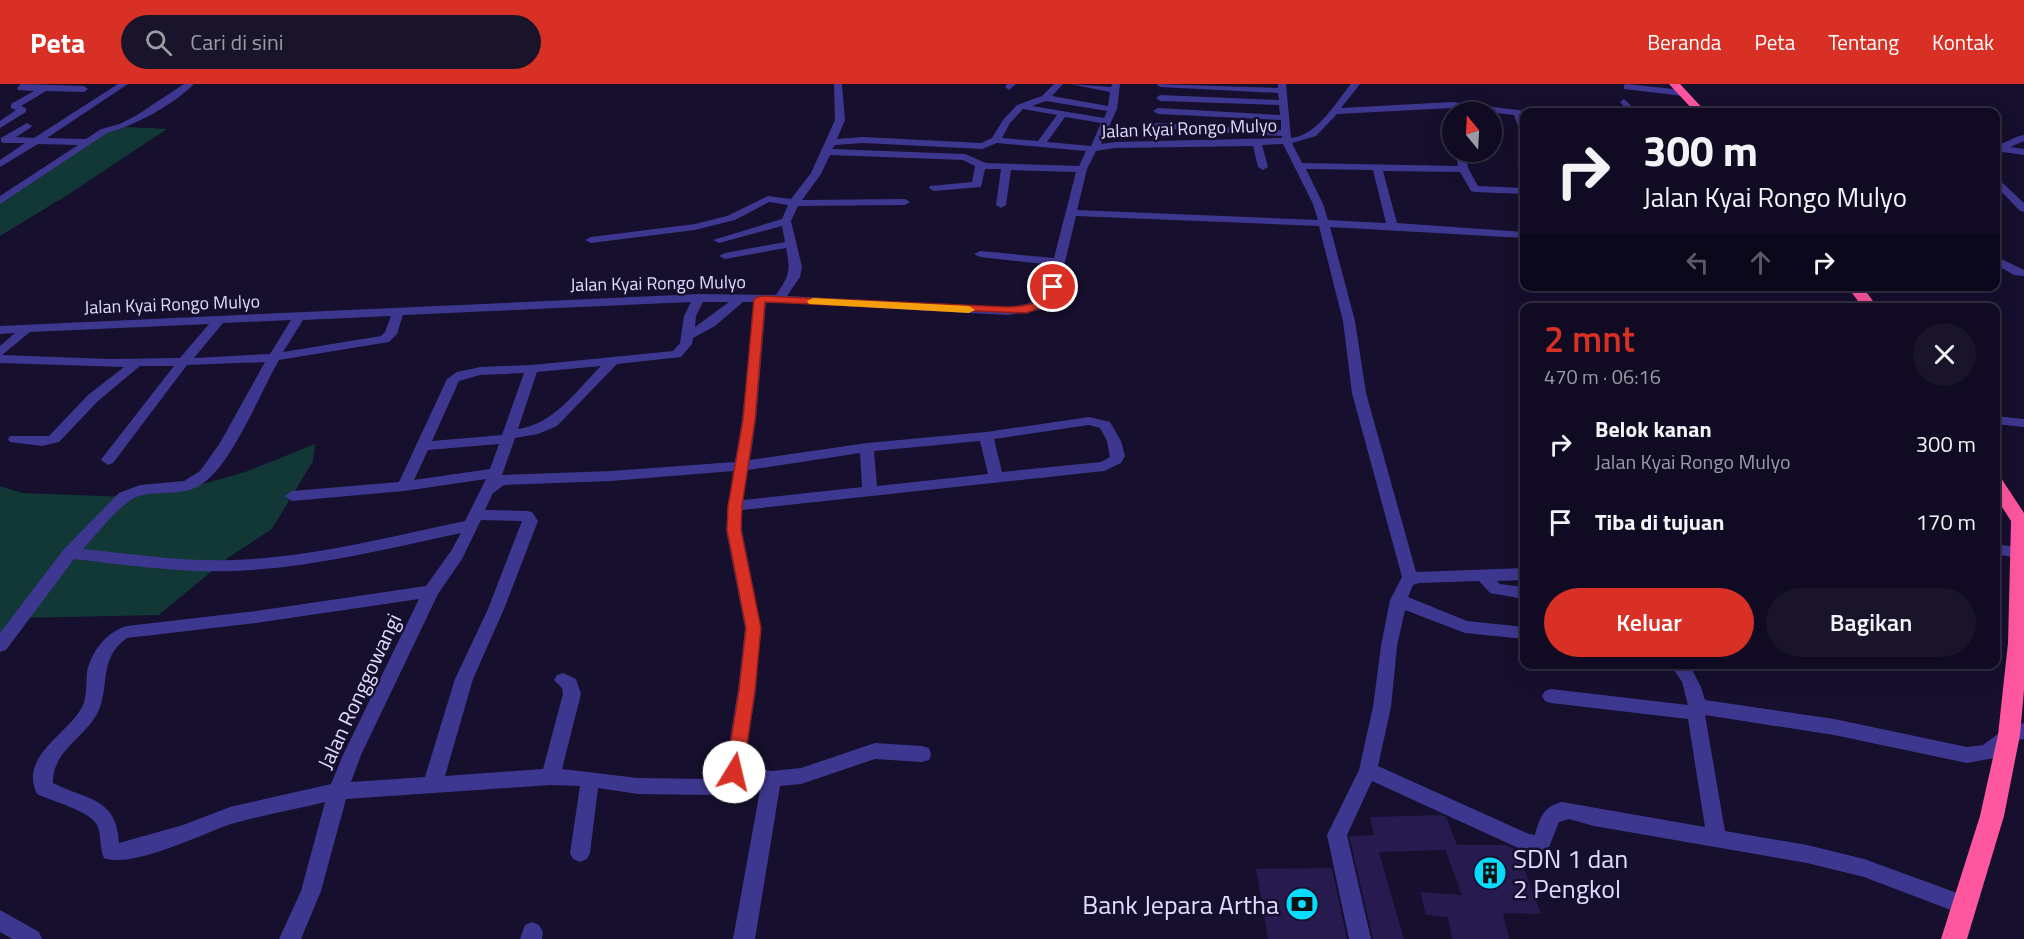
<!DOCTYPE html>
<html lang="id">
<meta charset="utf-8">
<style>
:root{--surface:#100b22;--page:#19142a;--text:#f1f3f6;--muted:#9c9ba5;--line:#302b40;--accent:#d93025}
body{margin:0;font-family:"Titillium Web",sans-serif;background:var(--page);color:var(--text);height:100vh;display:flex;flex-direction:column;font-size:22px;white-space:nowrap}
*{box-sizing:border-box;margin:0}
p{font-size:20px;color:var(--muted)}
.icon{flex:none;width:33px;height:33px;fill:none;stroke:currentColor;stroke-width:2;stroke-linecap:round;stroke-linejoin:round}
.map{position:relative;flex:1;overflow:hidden}
.drawer{position:absolute;left:1520px;top:219px;width:480px;height:366px;display:flex;flex-direction:column;background:var(--surface);border-radius:12px;box-shadow:0 6px 24px #0002,0 0 0 2px var(--line)}
.drawer>*{flex:none}
.banner{position:absolute;left:1520px;top:24px;width:480px;height:183px;border-radius:12px;box-shadow:0 6px 24px #0002,0 0 0 2px var(--line);background:#100b22;color:var(--text);overflow:hidden}
.needle{width:39px;rotate:342deg}
.fabs{position:absolute;left:1442px;top:18px;display:grid;gap:12px}
.fabs a{display:grid;place-items:center;width:60px;height:60px;border-radius:50%;background:var(--surface);box-shadow:0 6px 24px #0002,0 0 0 2px var(--line);font-size:30px}
.pin{position:absolute;display:grid;place-items:center;width:51px;height:51px;color:#fff;margin:-26px;border:3px solid #fff;border-radius:50%;box-shadow:0 2px 6px #0007}
.me{position:absolute;width:66px;margin:-33px;rotate:9deg;stroke-linejoin:round;filter:drop-shadow(0 0 4px #0008)}
.turn{display:flex;align-items:center;gap:21px;height:126px;padding:0 24px;font-size:27px}
.turn .icon{width:78px;height:78px;stroke-width:2.5}
.turn b{display:block;font-size:42px;line-height:51px}
.lanes{display:flex;align-items:center;height:57px;padding:0 24px;background:#0003;justify-content:center;gap:30px;direction:ltr}
.lanes .off{opacity:.35}
.round{display:grid;place-items:center;flex:none;width:63px;height:63px;border-radius:32px;background:var(--page)}
.head{display:flex;align-items:center;justify-content:space-between;height:102px;padding:0 24px}
h1{font-size:36px;font-weight:600;line-height:45px;color:var(--accent)}
.action{display:flex;gap:12px;margin-top:auto;padding:12px 24px}
.action a{flex:1;height:69px;border-radius:36px;background:var(--accent);color:#fff;font-size:24px;font-weight:600;line-height:69px;text-align:center}
.action a+a{background:var(--page);color:var(--text)}
ul{padding:0;list-style:none}
li{display:flex;align-items:center;gap:18px;height:78px;padding:0 24px}
li div{flex:1}
li b{display:block;font-size:22px}
li em{font-style:normal}
header{display:flex;align-items:center;gap:36px;box-sizing:border-box;height:84px;padding:0 30px;background:var(--accent);color:#fff}
header strong{font-size:28px}
nav{display:flex;gap:33px;margin-inline-start:auto;font-size:21px}
.search{width:420px;height:54px;background:var(--page);display:flex;align-items:center;gap:15px;box-sizing:border-box;padding:0 21px;border-radius:33px;color:var(--muted);font-size:22px}
.map>svg:first-child{display:block}
.green{fill:#123737}
.building{fill:#271a4f}
.lines{fill:none;stroke-linecap:round;stroke-linejoin:round}
.minor{fill:#3e378f;fill-rule:evenodd}
.highway{fill:#ff56a0;fill-rule:evenodd}
.route{fill:#d93025;stroke:#8d1f18;stroke-width:1.5}
.slow{fill:#f59e0b}
.labels{text-anchor:middle;dominant-baseline:central;stroke-width:5;stroke-linejoin:round;paint-order:stroke}
.far-street-label{font-size:18px;fill:#e1dbff;stroke:#160f2d}
.street-label{font-size:21px;fill:#e1dbff;stroke:#160f2d}
.near-poi-label{font-size:26px;fill:#e1dbff;stroke:#160f2d;text-anchor:start}
</style>
<header>
<strong>Peta</strong>
<div class="search"><svg class="icon" aria-label="search" viewBox="0 0 24 24"><circle cx="10" cy="10" r="6"/><path d="M15 15l6 6"/></svg>Cari di sini</div>
<nav><a>Beranda</a><a>Peta</a><a>Tentang</a><a>Kontak</a></nav>
</header>
<div class="map">
<svg width="2024" height="855" viewBox="0 0 2024 855">
<rect width="100%" height="100%" fill="#160f2d"/>
<!-- green -->
<g class="green">
<polygon points="124,43 167,45 69,110 0,152 0,118 105,49"/>
<polygon points="315,360 313,377 272,445 229,473 159,531 18,534 0,558 0,402 22,409 130,413 192,403 245,388"/>
</g>
<!-- building -->
<g class="building">
<polygon points="1441,731 1446,733 1457,761 1506,761 1517,766 1541,830 1503,829 1509,855 1452,855 1448,833 1426,831 1420,808 1462,811 1445,766 1379,768 1404,855 1373,855 1349,752 1374,751 1370,733"/>
<polygon points="1332,784 1347,855 1268,855 1256,785"/>
</g>
<g class="lines">
<!-- minor -->
<g class="minor">
<polygon points="21,0 84,2 88,5 84,8 46,7 21,22 26,24 26,28 0,44 0,37 16,26 11,24 11,20 34,7 18,6 17,4"/>
<path d="M 118,0 L 128,0 L 47,54 L 86,55 L 101,45 L 120,40 L 137,31 L 184,0 L 194,0 C 173,21 136,41 107,49 L 0,120 L 0,112 L 78,61 L 38,60 L 0,83 L 0,76 L 25,59 L 4,59 L 1,58 L 1,54 L 27,39 L 32,42 L 30,44 L 16,53 L 34,54 Z"/>
<path d="M 834,0 L 842,0 L 845,36 L 837,55 L 863,53 L 981,59 L 992,54 L 1003,36 L 1017,21 L 1042,12 L 1054,0 L 1063,0 L 1052,12 L 1108,22 L 1110,8 L 1070,0 L 1111,3 L 1112,0 L 1120,0 L 1117,25 L 1101,60 L 1115,58 L 1282,54 L 1282,52 L 1154,44 L 1154,40 L 1157,39 L 1281,46 L 1281,36 L 1158,30 L 1153,27 L 1158,24 L 1280,31 L 1279,21 L 1160,17 L 1156,14 L 1160,11 L 1279,16 L 1278,9 L 1160,3 L 1156,0 L 1278,4 L 1278,0 L 1286,0 L 1291,54 C 1317,52 1336,18 1351,0 L 1360,0 L 1341,24 L 1452,18 L 1527,27 L 1524,28 L 1524,48 L 1519,45 L 1514,31 L 1452,24 L 1337,30 L 1316,52 L 1292,59 L 1302,79 L 1458,82 L 1456,68 L 1466,68 L 1468,84 L 1478,102 L 1524,104 L 1524,110 L 1475,108 L 1471,107 L 1460,88 L 1383,87 L 1397,139 L 1524,148 L 1524,154 L 1330,143 L 1355,237 L 1366,309 L 1416,488 L 1524,484 L 1524,496 L 1497,497 L 1500,500 L 1524,503 L 1524,515 L 1490,509 L 1479,497 L 1419,499 L 1413,501 L 1408,513 L 1467,537 L 1524,543 L 1524,555 L 1465,549 L 1405,526 L 1397,562 L 1391,623 L 1378,682 L 1529,750 L 1535,751 C 1540,733 1543,723 1562,718 L 1705,743 L 1688,635 L 1551,619 L 1545,617 L 1542,612 L 1545,607 L 1551,605 L 1688,621 L 1682,598 L 1670,580 L 1689,580 L 1701,603 L 1705,616 L 1834,635 L 1967,663 L 1983,661 L 2003,646 L 2024,639 L 2024,655 L 2015,657 L 1994,674 L 1967,679 L 1834,651 L 1705,631 L 1725,747 L 1807,761 L 1864,775 L 1971,814 L 1974,821 L 1971,828 L 1964,831 L 1864,793 L 1807,779 L 1594,742 L 1569,735 L 1559,738 L 1549,763 L 1534,769 L 1527,768 L 1372,697 L 1347,751 L 1371,855 L 1349,855 L 1327,751 L 1359,686 L 1373,623 L 1381,562 L 1390,516 L 1402,493 L 1352,309 L 1343,237 L 1319,142 L 1076,132 L 1057,211 L 1040,226 L 1008,231 L 766,218 L 756,336 L 750,376 L 867,359 L 986,348 L 1089,333 L 1110,338 L 1121,357 L 1125,372 L 1121,379 L 1104,387 L 742,426 L 742,446 L 761,544 L 756,606 L 744,683 L 772,687 L 801,684 L 875,659 L 922,662 L 929,664 L 931,670 L 929,676 L 922,678 L 875,675 L 801,700 L 780,702 L 755,855 L 733,855 L 761,701 L 737,697 L 713,711 L 638,710 L 598,704 L 590,769 L 587,775 L 580,778 L 573,775 L 570,769 L 580,702 L 550,701 L 346,715 L 321,807 L 301,855 L 279,855 L 301,807 L 325,718 C 294,726 261,731 231,740 C 202,750 131,785 104,774 C 99,764 102,752 97,741 C 89,726 53,718 37,710 C 18,671 71,649 83,621 C 87,611 86,599 87,588 C 91,568 107,547 127,542 L 256,527 L 426,502 L 451,467 L 461,449 C 386,465 311,484 234,487 C 181,489 127,481 74,475 L 6,566 L 0,568 L 0,549 L 64,465 L 119,409 L 140,401 L 184,397 L 200,387 L 220,359 L 265,278 L 187,281 L 113,379 L 108,381 L 101,376 L 103,373 L 174,282 L 140,282 L 98,317 L 59,358 L 42,362 L 10,358 L 8,355 L 10,352 L 49,352 L 88,311 L 124,283 L 0,279 L 0,262 L 15,249 L 0,250 L 0,242 L 699,210 L 776,211 C 789,192 791,188 786,164 L 725,175 L 719,172 L 725,169 L 785,158 L 782,142 L 719,159 L 713,156 L 782,135 L 788,121 L 769,118 L 735,136 L 695,146 L 591,159 L 585,156 L 591,153 L 695,140 L 727,132 L 768,112 L 791,115 L 811,89 L 835,36 ZM 1046,17 L 1107,27 L 1104,34 L 1032,22 ZM 1023,25 L 1057,31 L 1038,57 L 1002,54 L 1010,39 ZM 1065,33 L 1101,39 L 1091,62 L 1047,58 ZM 863,59 L 982,65 L 997,59 L 1086,67 L 1079,82 L 986,79 L 965,70 L 832,65 L 835,61 ZM 1283,60 L 1313,120 L 1318,136 L 1077,126 L 1087,85 L 1096,67 L 1115,64 L 1253,62 L 1258,83 L 1263,86 L 1268,83 L 1262,61 ZM 830,71 L 963,76 L 975,82 L 972,98 L 930,102 L 929,104 L 934,107 L 981,103 L 985,85 L 1001,85 L 996,121 L 1001,124 L 1006,121 L 1011,86 L 1076,88 L 1054,174 L 980,167 L 974,170 L 980,173 L 1053,181 C 1044,215 1045,218 1008,223 L 787,212 L 800,193 L 802,183 L 791,137 L 798,122 L 905,121 L 910,118 L 905,115 L 802,116 L 821,90 ZM 1306,85 L 1373,86 L 1386,139 L 1328,136 L 1323,120 ZM 691,218 L 684,232 L 680,259 L 673,267 L 532,281 L 480,283 L 457,288 L 447,295 L 399,398 L 292,407 L 285,412 L 292,417 L 404,407 L 486,395 L 465,437 C 389,453 313,473 234,476 C 184,478 133,470 83,465 C 96,451 122,417 139,412 C 160,406 183,413 202,400 C 232,380 260,309 279,276 L 389,258 L 397,250 L 403,231 ZM 703,218 L 729,218 L 695,243 L 696,232 ZM 743,218 L 754,218 L 742,336 L 735,378 L 611,387 L 502,391 L 515,354 L 538,350 L 557,342 L 617,280 L 681,273 L 692,260 L 693,254 L 715,242 ZM 391,232 L 385,248 L 381,252 L 283,268 L 303,236 ZM 291,236 L 270,270 L 194,274 L 223,239 ZM 209,240 L 180,274 L 110,275 L 2,271 L 30,248 ZM 601,282 C 577,306 554,340 518,345 L 537,288 ZM 524,289 L 502,351 L 432,357 L 459,297 L 480,291 ZM 1089,341 L 1100,344 L 1107,357 L 1110,373 L 1101,378 L 1002,388 L 994,355 ZM 980,357 L 988,390 L 877,402 L 874,367 ZM 499,360 L 490,385 L 414,396 L 428,366 ZM 860,369 L 862,403 L 743,416 L 748,386 ZM 733,387 L 726,446 L 745,544 L 738,606 L 725,685 L 710,695 L 638,694 L 562,685 L 581,610 L 576,595 L 563,589 L 557,591 L 554,596 L 562,604 L 563,610 L 543,685 L 445,692 L 473,595 L 504,525 L 538,437 L 532,428 L 527,427 L 485,426 L 493,409 L 504,401 L 611,397 ZM 481,436 L 522,437 L 488,525 L 455,595 L 425,693 L 351,698 L 361,671 L 438,510 L 462,475 ZM 419,515 L 343,671 L 331,700 L 230,723 L 183,741 L 119,759 C 117,713 86,716 53,699 C 52,668 83,655 97,630 C 111,603 97,575 127,554 L 256,539 Z"/>
<polygon points="1007,0 1016,0 1009,6 1005,3"/>
<polygon points="1627,0 1683,6 1687,9 1683,12 1624,5 1624,1"/>
<polygon points="1624,15 1638,28 1629,28 1620,18"/>
<path d="M 2024,51 L 2024,57 L 2010,63 L 2024,65 L 2024,71 L 1995,67 L 1995,61 C 2004,61 2014,52 2024,51 Z"/>
<polygon points="1995,92 2024,119 2024,128 2020,127 1995,101"/>
<polygon points="1995,172 2024,186 2024,192 2014,191 1995,180"/>
<polygon points="1995,332 2024,335 2024,343 1995,340"/>
<polygon points="1995,460 2024,464 2024,471 2018,474 1995,470"/>
<polygon points="0,826 39,848 42,855 12,855 0,848"/>
<polygon points="532,838 539,841 543,848 542,855 520,855 525,841"/>
</g>
<!-- highway -->
<g class="highway">
<polygon points="1669,0 1680,0 1706,28 1695,28"/>
<polygon points="1847,202 1862,202 1878,224 1863,224"/>
<polygon points="1995,392 2001,394 2024,429 2024,606 2020,651 2004,732 1967,855 1941,855 1980,732 1998,651 2008,559 2011,437 1995,412"/>
</g>
</g>
<!-- route -->
<path class="route" d="M 1053,200 L 1059,203 C 1053,219 1042,224 1026,229 L 765,218 L 755,336 L 742,422 L 741,446 L 761,544 L 755,606 L 743,688 L 740,694 L 734,696 L 728,694 L 726,688 L 739,606 L 746,544 L 727,446 L 728,422 L 743,336 L 754,215 L 760,212 L 1008,223 C 1030,222 1039,220 1050,201 Z"/>
<!-- slow -->
<polygon class="slow" points="813,214 969,222 975,226 969,229 809,220 807,217"/>
<!-- icons -->
<defs>
<g id="building-disc" transform="scale(1.725)"><circle r="9.5" fill="#07dcff" stroke="#160f2d"/><path d="M-4-6H4V6H1V3H-1V6H-4ZM-2.5-4.3h1.7v1.8h-1.7ZM.8-4.3h1.7v1.8H.8ZM-2.5-1h1.7V.8h-1.7ZM.8-1h1.7V.8H.8Z" fill="#111"/></g>
<g id="bank-disc" transform="scale(1.725)"><circle r="9.5" fill="#07dcff" stroke="#160f2d"/><path d="M-6-4H6V4H-6ZM0-2.3a2.3 2.3 0 1 0 0 4.6a2.3 2.3 0 1 0 0-4.6Z" fill="#111"/></g>
</defs>
<g fill-rule="evenodd">
<use href="#building-disc" x="1490" y="789"/>
<use href="#bank-disc" x="1302" y="820"/>
</g>
<g class="labels">
<!-- far-street labels -->
<g class="far-street-label">
<text transform="translate(1189 44) rotate(-2)">Jalan Kyai Rongo Mulyo</text>
<text transform="translate(658 199) rotate(-1)">Jalan Kyai Rongo Mulyo</text>
<text transform="translate(172 220) rotate(-2)">Jalan Kyai Rongo Mulyo</text>
</g>
<!-- street labels -->
<g class="street-label">
<text transform="translate(359 607) rotate(-65)">Jalan Ronggowangi</text>
</g>
<!-- near-poi labels -->
<g class="near-poi-label">
<text x="1513" y="774">SDN 1 dan<tspan x="1513" dy="30">2 Pengkol</tspan></text>
<text x="1279" y="820" text-anchor="end">Bank Jepara Artha</text>
</g>
</g>
</svg>
<div class="fabs">
<a><svg class="needle" viewBox="-14 -14 28 28"><path d="M0-13l5 13h-10z" fill="#e53935"/><path d="M0 13l5-13h-10z" fill="#9c9ba5"/></svg></a>
</div>
<div class="pin" style="left:1053px;top:203px;background:#d93025"><svg class="icon" aria-label="arrive" viewBox="0 0 24 24"><path d="M6 21V4h12l-3 4 3 4H6"/></svg></div>
<svg class="me" style="left:734px;top:688px" viewBox="-20 -20 40 40"><circle r="19" fill="#fff"/><path d="M0-13L10 11 0 6-10 11z" fill="#d93025"/></svg>
<div class="banner">
<div class="turn"><svg class="icon" aria-label="right" viewBox="0 0 24 24"><path d="M7 20v-9h11M14 6l5 5-5 5"/></svg><div><b>300 m</b>Jalan Kyai Rongo Mulyo</div></div>
<div class="lanes"><svg class="icon off" aria-label="left" viewBox="0 0 24 24"><path d="M17 20v-9H6M10 6l-5 5 5 5"/></svg><svg class="icon off" aria-label="ahead" viewBox="0 0 24 24"><path d="M12 20V5M6 11l6-6 6 6"/></svg><svg class="icon" aria-label="right" viewBox="0 0 24 24"><path d="M7 20v-9h11M14 6l5 5-5 5"/></svg></div>
</div>
<section class="drawer">
<div class="head"><div><h1>2 mnt</h1><p>470 m · 06:16</p></div><a class="round"><svg class="icon" aria-label="close" viewBox="0 0 24 24"><path d="M6 6l12 12M18 6L6 18"/></svg></a></div>
<ul>
<li><svg class="icon" aria-label="right" viewBox="0 0 24 24"><path d="M7 20v-9h11M14 6l5 5-5 5"/></svg><div><b>Belok kanan</b><p>Jalan Kyai Rongo Mulyo</p></div><em>300 m</em></li>
<li><svg class="icon" aria-label="arrive" viewBox="0 0 24 24"><path d="M6 21V4h12l-3 4 3 4H6"/></svg><div><b>Tiba di tujuan</b></div><em>170 m</em></li>
</ul>
<div class="action"><a>Keluar</a><a>Bagikan</a></div>
</section>
</div>
